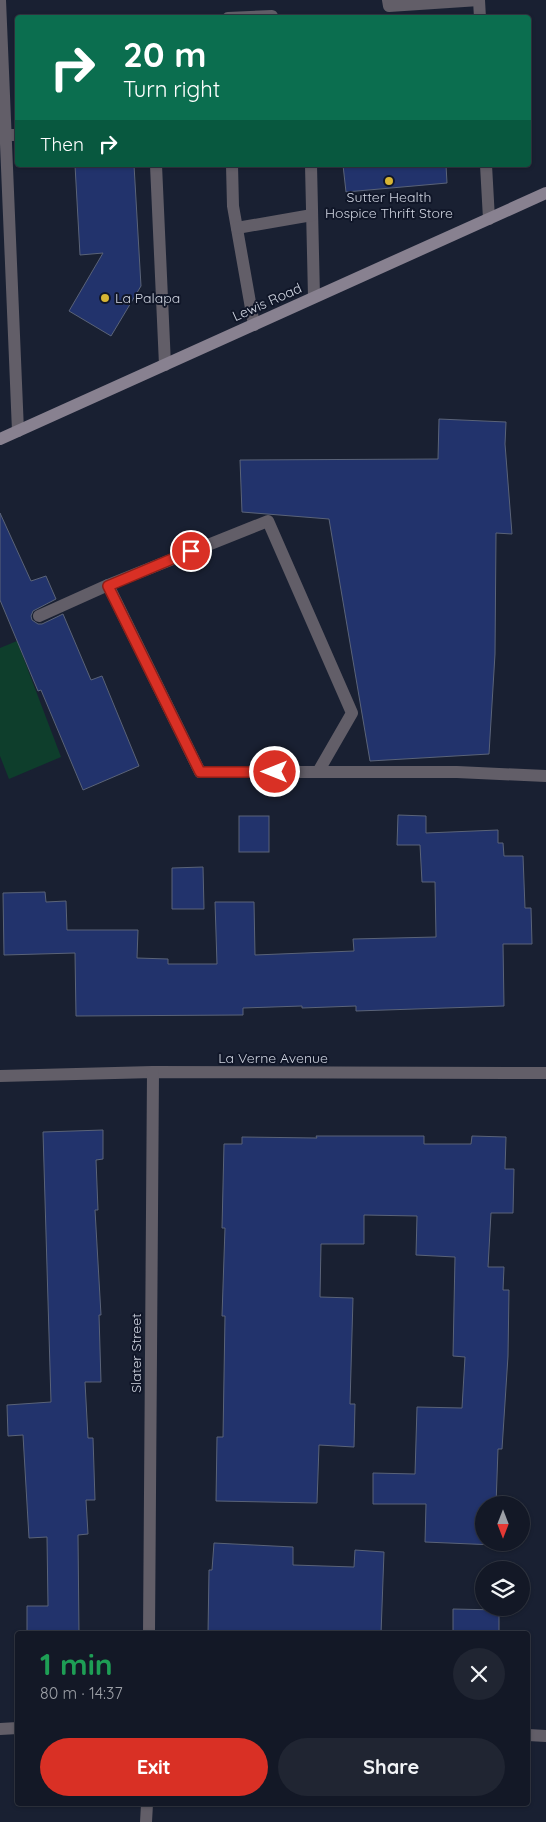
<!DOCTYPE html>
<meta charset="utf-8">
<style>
:root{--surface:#131826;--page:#202532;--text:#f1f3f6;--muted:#9da0a7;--line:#323743;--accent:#d93025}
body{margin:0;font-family:Quicksand,sans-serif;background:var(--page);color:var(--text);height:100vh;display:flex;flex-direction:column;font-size:19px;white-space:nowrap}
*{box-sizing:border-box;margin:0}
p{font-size:16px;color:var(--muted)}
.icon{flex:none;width:28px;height:28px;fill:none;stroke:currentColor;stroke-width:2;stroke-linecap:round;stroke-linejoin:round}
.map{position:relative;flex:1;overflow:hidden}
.panel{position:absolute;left:15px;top:1631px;width:515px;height:175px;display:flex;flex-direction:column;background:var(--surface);border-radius:5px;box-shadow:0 1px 4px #0004,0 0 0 1px var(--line)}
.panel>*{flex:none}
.banner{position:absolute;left:15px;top:15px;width:516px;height:152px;border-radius:5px;box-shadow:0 1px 4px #0004,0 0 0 1px var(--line);background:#0b6e4f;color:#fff;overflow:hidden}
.needle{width:32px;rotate:180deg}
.controls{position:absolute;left:475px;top:1496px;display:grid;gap:10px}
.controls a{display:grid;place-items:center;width:55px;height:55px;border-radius:50%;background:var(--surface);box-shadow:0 1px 4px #0004,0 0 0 1px var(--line);font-size:25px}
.pin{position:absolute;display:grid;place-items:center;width:42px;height:42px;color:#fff;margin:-21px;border:2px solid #fff;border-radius:50%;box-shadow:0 1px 5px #0007}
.me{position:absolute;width:55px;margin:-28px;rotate:270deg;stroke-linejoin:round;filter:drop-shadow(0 0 4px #0008)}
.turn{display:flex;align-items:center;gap:18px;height:105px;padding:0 25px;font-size:22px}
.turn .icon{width:65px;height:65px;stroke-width:2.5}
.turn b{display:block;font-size:35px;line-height:42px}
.then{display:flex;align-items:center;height:48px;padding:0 25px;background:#0003;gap:10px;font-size:19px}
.round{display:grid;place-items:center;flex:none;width:52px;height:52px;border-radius:26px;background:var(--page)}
.head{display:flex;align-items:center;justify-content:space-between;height:85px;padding:0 25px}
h1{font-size:30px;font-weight:700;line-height:38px;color:#1e9e55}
.action{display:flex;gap:10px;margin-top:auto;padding:10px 25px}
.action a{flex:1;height:58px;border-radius:30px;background:var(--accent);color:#fff;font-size:20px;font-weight:700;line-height:58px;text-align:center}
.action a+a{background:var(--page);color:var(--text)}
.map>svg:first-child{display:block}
.green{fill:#0e3e2c}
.building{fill:#22336c;stroke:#5a6378}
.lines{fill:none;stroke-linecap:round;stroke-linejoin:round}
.service{stroke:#625e68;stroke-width:12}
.minor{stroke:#625e68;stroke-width:12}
.secondary{stroke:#888190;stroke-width:12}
.route-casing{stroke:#8d1f18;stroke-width:12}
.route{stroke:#d93025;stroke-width:9}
.poi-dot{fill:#d7b534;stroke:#101628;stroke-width:2}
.labels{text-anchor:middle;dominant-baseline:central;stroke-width:4;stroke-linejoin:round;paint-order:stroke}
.poi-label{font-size:14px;fill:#d0d5e1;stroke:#101628}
.street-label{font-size:14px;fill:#d0d5e1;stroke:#101628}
</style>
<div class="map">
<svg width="546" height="1822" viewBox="0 0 546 1822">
<rect width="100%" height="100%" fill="#192032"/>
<!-- green -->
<polygon class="green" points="17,641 61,757 9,779 0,756 0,648"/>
<!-- building -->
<g class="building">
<polygon points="75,165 134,165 141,286 111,336 69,311 103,253 80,255"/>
<polygon points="343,165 446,165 447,183 346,192"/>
<polygon points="439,419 506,422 505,444 512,534 496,533 495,654 489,754 370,761 329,519 242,512 240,460 438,459"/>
<polygon points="0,513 31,581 46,576 56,599 33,611 31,616 32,620 38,624 42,624 63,614 91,680 102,676 139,766 83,790 41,690 38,691 0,600"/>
<polygon points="398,815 426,816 426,833 498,830 498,843 503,843 504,856 523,856 525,908 531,908 532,944 503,944 504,1006 356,1011 356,1006 302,1008 302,1006 243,1008 243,1015 76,1016 75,953 4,955 3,893 45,892 46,902 66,901 67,930 138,930 137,958 168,959 168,964 217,964 215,902 254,902 255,955 354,951 353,939 436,937 435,882 422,882 420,845 397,845"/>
<rect x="239" y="816" width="30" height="36"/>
<polygon points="203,867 204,909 172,909 172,868"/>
<polygon points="103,1130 103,1159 96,1160 98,1210 95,1210 101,1315 99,1315 101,1382 85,1382 88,1438 93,1438 95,1500 86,1500 88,1534 78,1535 79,1634 27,1634 27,1606 48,1606 47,1537 29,1538 23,1435 8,1436 7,1405 51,1402 43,1132"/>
<polygon points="316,1136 424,1136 424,1144 471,1144 472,1136 506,1137 505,1169 514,1169 513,1213 491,1213 488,1267 504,1267 503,1290 509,1290 508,1356 502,1449 498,1449 496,1505 484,1505 484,1542 495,1542 495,1545 425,1542 426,1504 373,1504 373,1473 415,1474 417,1407 462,1408 465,1357 453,1356 455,1257 416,1255 417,1216 364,1215 364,1244 321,1244 320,1297 353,1298 350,1404 355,1404 354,1447 319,1445 317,1503 216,1501 217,1437 223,1437 225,1316 222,1316 225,1228 222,1228 224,1144 242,1144 242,1137 317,1138"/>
<polygon points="214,1543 293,1547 293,1565 354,1567 355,1550 384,1552 381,1634 247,1632 247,1634 208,1634 209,1570 212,1570"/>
<polygon points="453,1609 499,1610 499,1634 453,1634"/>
</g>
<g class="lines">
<!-- service -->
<g class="service">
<polyline points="388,0 389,6 479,0"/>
<polyline points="479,0 480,18"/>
<polyline points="228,18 272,16 272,18"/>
<polyline points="5,135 18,135"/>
<polyline points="156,165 165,365"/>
<polyline points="232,165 233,206 254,325"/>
<polyline points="311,165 314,297"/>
<polyline points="486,165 489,219"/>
<polyline points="237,228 312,215"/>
<polyline points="108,585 268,521 352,713 318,772"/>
<polyline points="39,616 108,585 200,772 457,772 546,776"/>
</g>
<!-- minor -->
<g class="minor">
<polyline points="0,0 18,431"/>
<polyline points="0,1076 153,1072 546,1073"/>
<polyline points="149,1634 153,1072"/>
<polyline points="0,1729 18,1728"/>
<polyline points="528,1735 546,1736"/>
<polyline points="146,1822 147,1804"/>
</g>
<!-- secondary -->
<polyline class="secondary" points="0,439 546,193"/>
</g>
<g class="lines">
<!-- route casing -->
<g class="route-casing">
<polyline id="route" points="191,551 108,586 200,772 275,772"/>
</g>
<!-- route -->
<use href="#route" class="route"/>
</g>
<!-- markers -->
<g class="poi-dot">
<circle cx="389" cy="181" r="5"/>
<circle cx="105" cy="298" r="5"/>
</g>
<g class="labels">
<!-- poi labels -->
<g class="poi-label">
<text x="389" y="197">Sutter Health<tspan x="389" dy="16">Hospice Thrift Store</tspan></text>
<text x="115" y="298" text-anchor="start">La Palapa</text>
</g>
<!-- street labels -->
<g class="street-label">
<text transform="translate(267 302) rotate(-24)">Lewis Road</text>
<text x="273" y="1058">La Verne Avenue</text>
<text transform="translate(136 1353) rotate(-90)">Slater Street</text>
</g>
</g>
</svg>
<div class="controls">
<a><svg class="needle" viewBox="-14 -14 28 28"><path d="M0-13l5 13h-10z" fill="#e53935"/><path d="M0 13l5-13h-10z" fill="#9da0a7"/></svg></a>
<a><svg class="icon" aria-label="layers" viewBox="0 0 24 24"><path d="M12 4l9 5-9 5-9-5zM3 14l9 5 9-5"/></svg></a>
</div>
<div class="pin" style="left:191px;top:551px;background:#d93025"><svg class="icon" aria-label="arrive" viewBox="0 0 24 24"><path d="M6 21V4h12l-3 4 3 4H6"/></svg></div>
<svg class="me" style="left:275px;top:772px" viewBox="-20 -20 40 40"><circle r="17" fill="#d93025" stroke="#fff" stroke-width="3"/><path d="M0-11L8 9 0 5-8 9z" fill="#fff"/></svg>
<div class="banner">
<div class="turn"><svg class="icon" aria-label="right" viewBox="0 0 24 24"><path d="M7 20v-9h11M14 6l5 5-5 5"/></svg><div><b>20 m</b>Turn right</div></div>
<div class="then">Then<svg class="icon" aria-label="right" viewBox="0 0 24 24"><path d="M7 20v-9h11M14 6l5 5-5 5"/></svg></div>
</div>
<section class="panel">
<div class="head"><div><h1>1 min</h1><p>80 m · 14:37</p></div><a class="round"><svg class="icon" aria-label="close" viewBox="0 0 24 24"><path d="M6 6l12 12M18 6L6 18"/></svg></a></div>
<div class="action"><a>Exit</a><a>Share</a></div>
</section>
</div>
